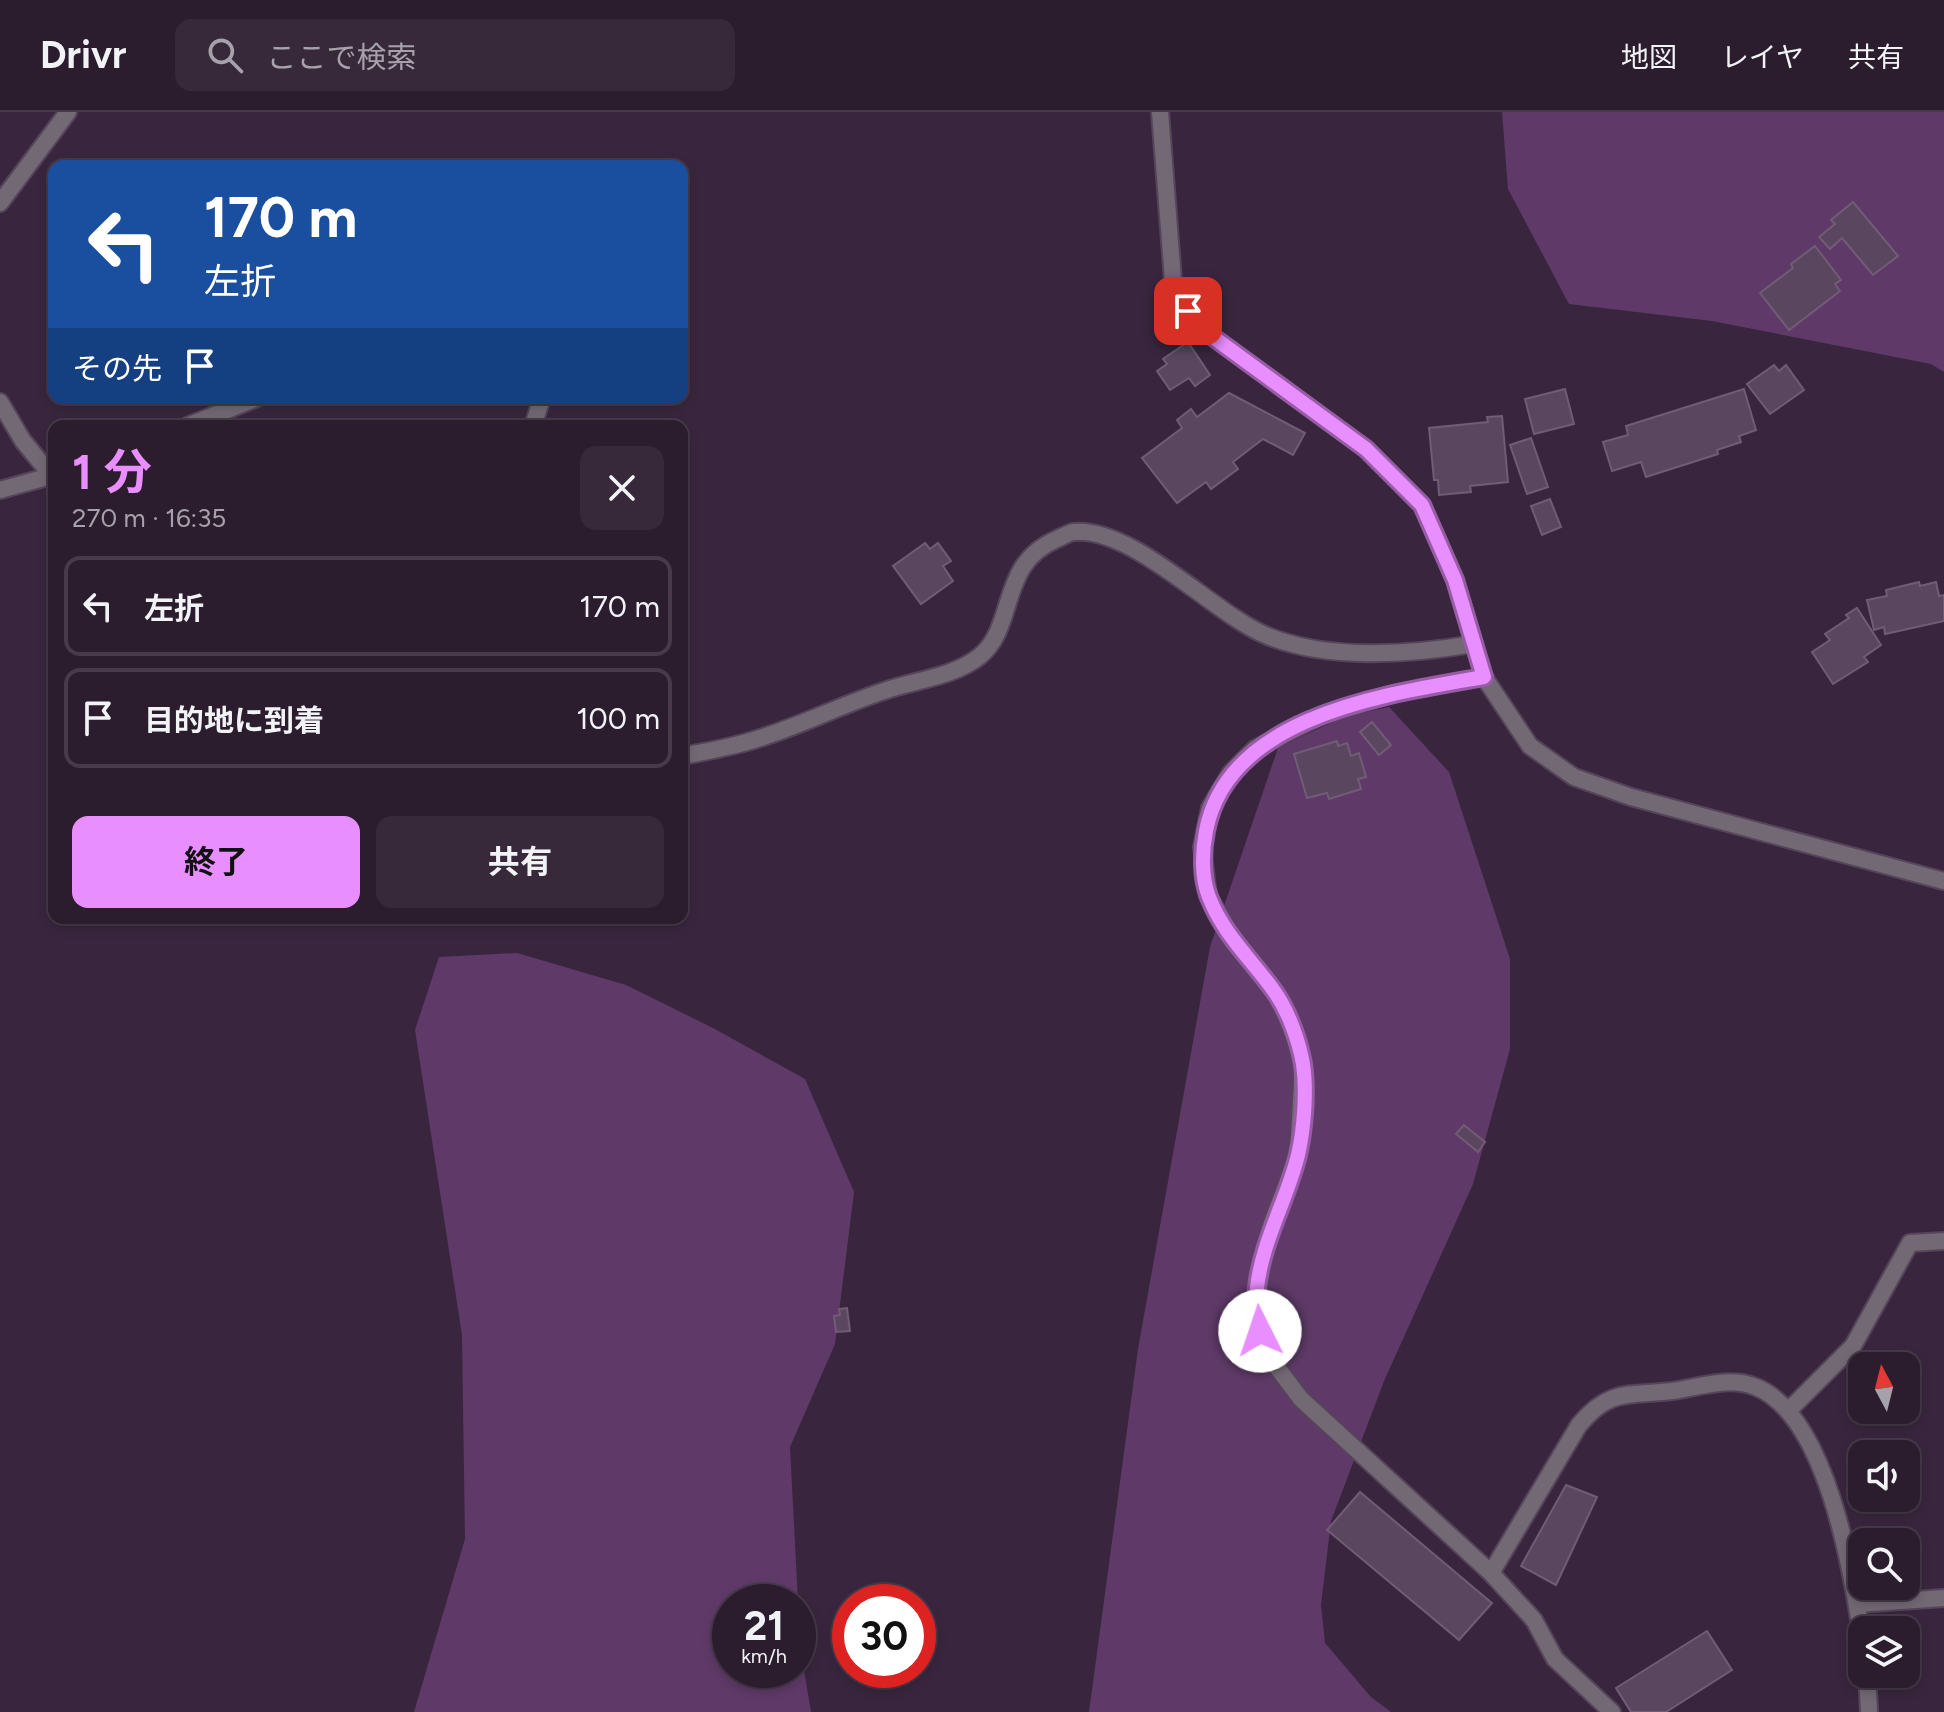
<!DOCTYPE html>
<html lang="ja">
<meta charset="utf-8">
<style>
:root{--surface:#2b1c2e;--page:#37293a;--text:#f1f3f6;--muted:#a6a1aa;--line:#473a4a;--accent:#e98efe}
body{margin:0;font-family:Figtree,"Noto Sans JP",sans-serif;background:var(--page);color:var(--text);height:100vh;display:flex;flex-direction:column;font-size:30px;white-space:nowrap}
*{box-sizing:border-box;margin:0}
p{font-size:26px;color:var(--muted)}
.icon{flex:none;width:44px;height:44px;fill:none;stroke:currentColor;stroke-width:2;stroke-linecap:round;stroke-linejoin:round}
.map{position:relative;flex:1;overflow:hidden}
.panel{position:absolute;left:48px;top:308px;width:640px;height:504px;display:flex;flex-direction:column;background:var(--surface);border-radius:16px;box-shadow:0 4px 12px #0003,0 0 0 2px var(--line)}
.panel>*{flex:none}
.top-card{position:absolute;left:48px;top:48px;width:640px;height:244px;border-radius:16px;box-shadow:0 4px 12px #0003,0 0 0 2px var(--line);background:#1a4fa0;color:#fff;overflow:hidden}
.needle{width:52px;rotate:353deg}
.buttons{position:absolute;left:1848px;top:1240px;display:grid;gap:16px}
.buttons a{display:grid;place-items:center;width:72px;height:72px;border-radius:16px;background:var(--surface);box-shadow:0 4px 12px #0003,0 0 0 2px var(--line);font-size:40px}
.speed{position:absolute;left:712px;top:1472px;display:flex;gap:16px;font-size:40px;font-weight:700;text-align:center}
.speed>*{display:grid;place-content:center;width:104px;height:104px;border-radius:50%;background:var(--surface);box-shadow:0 4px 12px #0003,0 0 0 2px var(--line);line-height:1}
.speed small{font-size:20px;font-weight:400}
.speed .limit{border:12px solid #d22;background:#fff;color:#111}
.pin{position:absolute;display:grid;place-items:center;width:68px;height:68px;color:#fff;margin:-34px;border-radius:16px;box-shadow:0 4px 12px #0006}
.me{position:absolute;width:88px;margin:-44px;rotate:356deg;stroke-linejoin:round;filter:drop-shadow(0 0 6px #0008)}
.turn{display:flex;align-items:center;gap:28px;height:168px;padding:0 24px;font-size:36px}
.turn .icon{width:104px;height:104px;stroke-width:2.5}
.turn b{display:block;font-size:56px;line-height:68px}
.then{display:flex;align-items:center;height:76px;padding:0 24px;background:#0003;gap:16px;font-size:30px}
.round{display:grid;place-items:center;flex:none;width:84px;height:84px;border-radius:16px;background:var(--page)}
.summary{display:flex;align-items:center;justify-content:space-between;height:136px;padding:0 24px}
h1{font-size:48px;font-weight:700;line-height:60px;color:var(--accent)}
.cta{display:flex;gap:16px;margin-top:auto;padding:16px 24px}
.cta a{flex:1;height:92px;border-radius:16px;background:var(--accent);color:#111;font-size:32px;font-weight:700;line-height:92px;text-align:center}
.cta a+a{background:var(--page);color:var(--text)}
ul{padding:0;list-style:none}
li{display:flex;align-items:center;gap:24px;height:100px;margin:0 16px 12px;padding:0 8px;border:4px solid var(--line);border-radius:16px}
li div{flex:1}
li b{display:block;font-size:30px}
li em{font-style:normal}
header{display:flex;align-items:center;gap:48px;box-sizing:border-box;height:112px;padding:0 40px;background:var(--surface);border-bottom:2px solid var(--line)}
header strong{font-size:38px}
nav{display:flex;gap:44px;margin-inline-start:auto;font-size:28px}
.search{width:560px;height:72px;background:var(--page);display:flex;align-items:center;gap:20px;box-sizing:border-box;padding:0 28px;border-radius:16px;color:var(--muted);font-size:30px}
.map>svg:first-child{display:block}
.green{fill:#5f3a68}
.building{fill:#5b4660;stroke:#715b76;stroke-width:2}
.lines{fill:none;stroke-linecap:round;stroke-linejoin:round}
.street-casing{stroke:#56445b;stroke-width:20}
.street{stroke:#736975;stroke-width:16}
.route-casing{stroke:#975ca5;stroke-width:20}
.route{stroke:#e98efe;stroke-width:14}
</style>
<header>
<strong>Drivr</strong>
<div class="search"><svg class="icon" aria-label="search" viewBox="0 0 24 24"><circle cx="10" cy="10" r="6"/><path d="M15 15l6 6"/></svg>ここで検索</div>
<nav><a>地図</a><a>レイヤ</a><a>共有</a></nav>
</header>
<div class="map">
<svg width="1944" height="1600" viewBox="0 0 1944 1600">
<rect width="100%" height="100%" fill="#39263e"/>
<!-- green -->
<g class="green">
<polygon points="1502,0 1944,0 1944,260 1931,252 1712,209 1569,192 1508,77"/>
<polygon points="1389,595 1449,660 1510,847 1510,937 1473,1072 1384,1269 1331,1409 1321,1493 1325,1531 1371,1585 1391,1600 1089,1600 1138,1237 1210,835 1278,636 1345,604"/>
<polygon points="517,841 626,873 713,916 805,967 854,1080 835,1232 790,1335 798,1490 730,1490 730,1558 798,1558 798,1493 800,1534 811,1600 414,1600 465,1427 462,1223 415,918 439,845"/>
</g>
<!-- building -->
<g class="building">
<polygon points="1853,90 1898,144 1873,163 1842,126 1830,137 1819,125 1835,112 1831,108"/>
<polygon points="1815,134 1841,168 1835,172 1840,179 1789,218 1760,181 1793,156 1791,152"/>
<polygon points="1188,230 1210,263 1195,274 1189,266 1170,278 1157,259 1167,252 1163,247"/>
<polygon points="1774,253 1779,259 1786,253 1804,278 1770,302 1747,272"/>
<polygon points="1565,277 1574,312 1534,322 1525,287"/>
<polygon points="1744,277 1756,318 1739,324 1741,330 1717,338 1718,342 1646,365 1641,350 1612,359 1603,330 1628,323 1626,314"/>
<polygon points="1229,281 1305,321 1293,343 1263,327 1233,350 1238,357 1211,377 1206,370 1177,391 1142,346 1182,316 1177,308 1191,297 1197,305"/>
<polygon points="1502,304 1508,370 1470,374 1471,380 1439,383 1438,368 1434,368 1429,316 1488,310 1487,305"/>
<polygon points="1531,326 1548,375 1527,382 1510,333"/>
<polygon points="1550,387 1561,415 1542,423 1531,394"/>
<polygon points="925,431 930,437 938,431 951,449 943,454 953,469 921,492 893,454"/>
<polygon points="1919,470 1920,474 1936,470 1939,484 1944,483 1944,509 1885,522 1884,515 1874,518 1867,488 1887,484 1886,478"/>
<polygon points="1857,496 1881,533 1864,545 1868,550 1833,572 1812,540 1830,528 1825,522 1849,506 1846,503"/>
<polygon points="1372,610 1391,633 1379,643 1360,620"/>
<polygon points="1337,629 1338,634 1347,631 1351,644 1359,641 1366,665 1358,667 1361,677 1329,687 1327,681 1307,686 1294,642"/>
<polygon points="1464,1013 1485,1030 1478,1040 1456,1022"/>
<polygon points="847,1196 850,1219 836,1220 834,1204 840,1203 839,1197"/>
<polygon points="1566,1373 1597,1385 1556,1473 1521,1454"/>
<polygon points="1360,1380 1492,1491 1459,1528 1327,1418"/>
<polygon points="1707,1519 1732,1558 1666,1600 1631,1600 1616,1576"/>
</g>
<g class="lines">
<!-- street casing -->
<g class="street-casing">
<g id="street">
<polyline points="1160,0 1174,181 1202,217 1366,337 1422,393 1455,468 1484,565 1530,634 1574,665 1631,685 1944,769"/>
<polyline points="0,91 68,0"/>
<polyline points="0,290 23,329 52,364"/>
<polyline points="187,314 257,286"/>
<polyline points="533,314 542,286"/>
<polyline points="0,378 54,363"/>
<polyline points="1484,565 1392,582 1322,603 1255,637 1231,661 1210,696 1202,735 1208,784 1234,830 1276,881 1292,916 1303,953 1298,1043 1272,1111 1257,1177 1260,1219 1273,1250 1301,1287 1491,1461 1534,1508 1555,1547 1612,1600"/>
<path d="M 682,644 C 704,640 726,636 747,630 C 794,617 838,594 884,579 C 915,568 954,565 980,544 C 1017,513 998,452 1057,427 C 1062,425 1068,421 1073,420 C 1132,414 1211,499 1263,522 C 1324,549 1409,543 1473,532"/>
<polyline points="1789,1298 1853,1234 1910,1131 1944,1129"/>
<path d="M 1491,1461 L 1579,1313 C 1610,1276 1628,1284 1672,1279 C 1700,1275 1729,1264 1756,1275 C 1827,1304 1852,1459 1862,1526"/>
<polyline points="1857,1492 1944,1486"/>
<polyline points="1867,1562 1869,1600"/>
</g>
</g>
<!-- street -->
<use href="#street" class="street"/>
</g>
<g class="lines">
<!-- route casing -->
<g class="route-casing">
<path id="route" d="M 1188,199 L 1202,217 L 1366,337 L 1422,393 L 1455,468 L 1484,565 C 1388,582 1228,603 1206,719 C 1202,739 1201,765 1209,785 C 1223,822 1252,848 1274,879 C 1288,898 1299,929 1303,952 C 1307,979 1304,1017 1298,1043 C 1287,1088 1262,1129 1257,1176 C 1256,1190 1259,1205 1260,1219"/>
</g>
<!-- route -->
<use href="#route" class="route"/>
</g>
</svg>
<div class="buttons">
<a><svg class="needle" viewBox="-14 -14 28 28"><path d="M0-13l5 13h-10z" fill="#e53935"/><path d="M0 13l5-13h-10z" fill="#a6a1aa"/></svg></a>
<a><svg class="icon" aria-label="sound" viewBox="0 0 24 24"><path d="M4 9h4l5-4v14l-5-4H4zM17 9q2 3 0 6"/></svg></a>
<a><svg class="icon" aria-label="search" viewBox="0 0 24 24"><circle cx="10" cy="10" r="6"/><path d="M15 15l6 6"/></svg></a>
<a><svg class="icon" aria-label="layers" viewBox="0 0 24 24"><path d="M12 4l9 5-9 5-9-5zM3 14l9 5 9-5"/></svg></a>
</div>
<div class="speed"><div>21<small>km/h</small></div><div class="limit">30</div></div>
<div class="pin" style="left:1188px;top:199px;background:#d93025"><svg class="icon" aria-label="arrive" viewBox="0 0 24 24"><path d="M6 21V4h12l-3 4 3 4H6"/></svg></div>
<svg class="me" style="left:1260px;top:1219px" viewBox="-20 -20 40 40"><circle r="19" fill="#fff"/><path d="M0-13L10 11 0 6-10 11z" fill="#e98efe"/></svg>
<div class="top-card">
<div class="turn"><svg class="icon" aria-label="left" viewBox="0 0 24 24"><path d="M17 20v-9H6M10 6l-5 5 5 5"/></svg><div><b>170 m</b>左折</div></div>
<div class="then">その先<svg class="icon" aria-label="arrive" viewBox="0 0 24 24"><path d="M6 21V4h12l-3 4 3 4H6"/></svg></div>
</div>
<section class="panel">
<div class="summary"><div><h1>1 分</h1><p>270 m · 16:35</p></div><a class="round"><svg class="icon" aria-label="close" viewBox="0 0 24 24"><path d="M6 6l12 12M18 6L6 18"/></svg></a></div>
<ul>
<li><svg class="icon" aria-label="left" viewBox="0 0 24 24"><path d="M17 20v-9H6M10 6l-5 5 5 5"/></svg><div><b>左折</b></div><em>170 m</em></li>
<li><svg class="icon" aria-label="arrive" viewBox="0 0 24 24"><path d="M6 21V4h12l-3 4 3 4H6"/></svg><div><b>目的地に到着</b></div><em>100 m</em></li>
</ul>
<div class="cta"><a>終了</a><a>共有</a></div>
</section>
</div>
